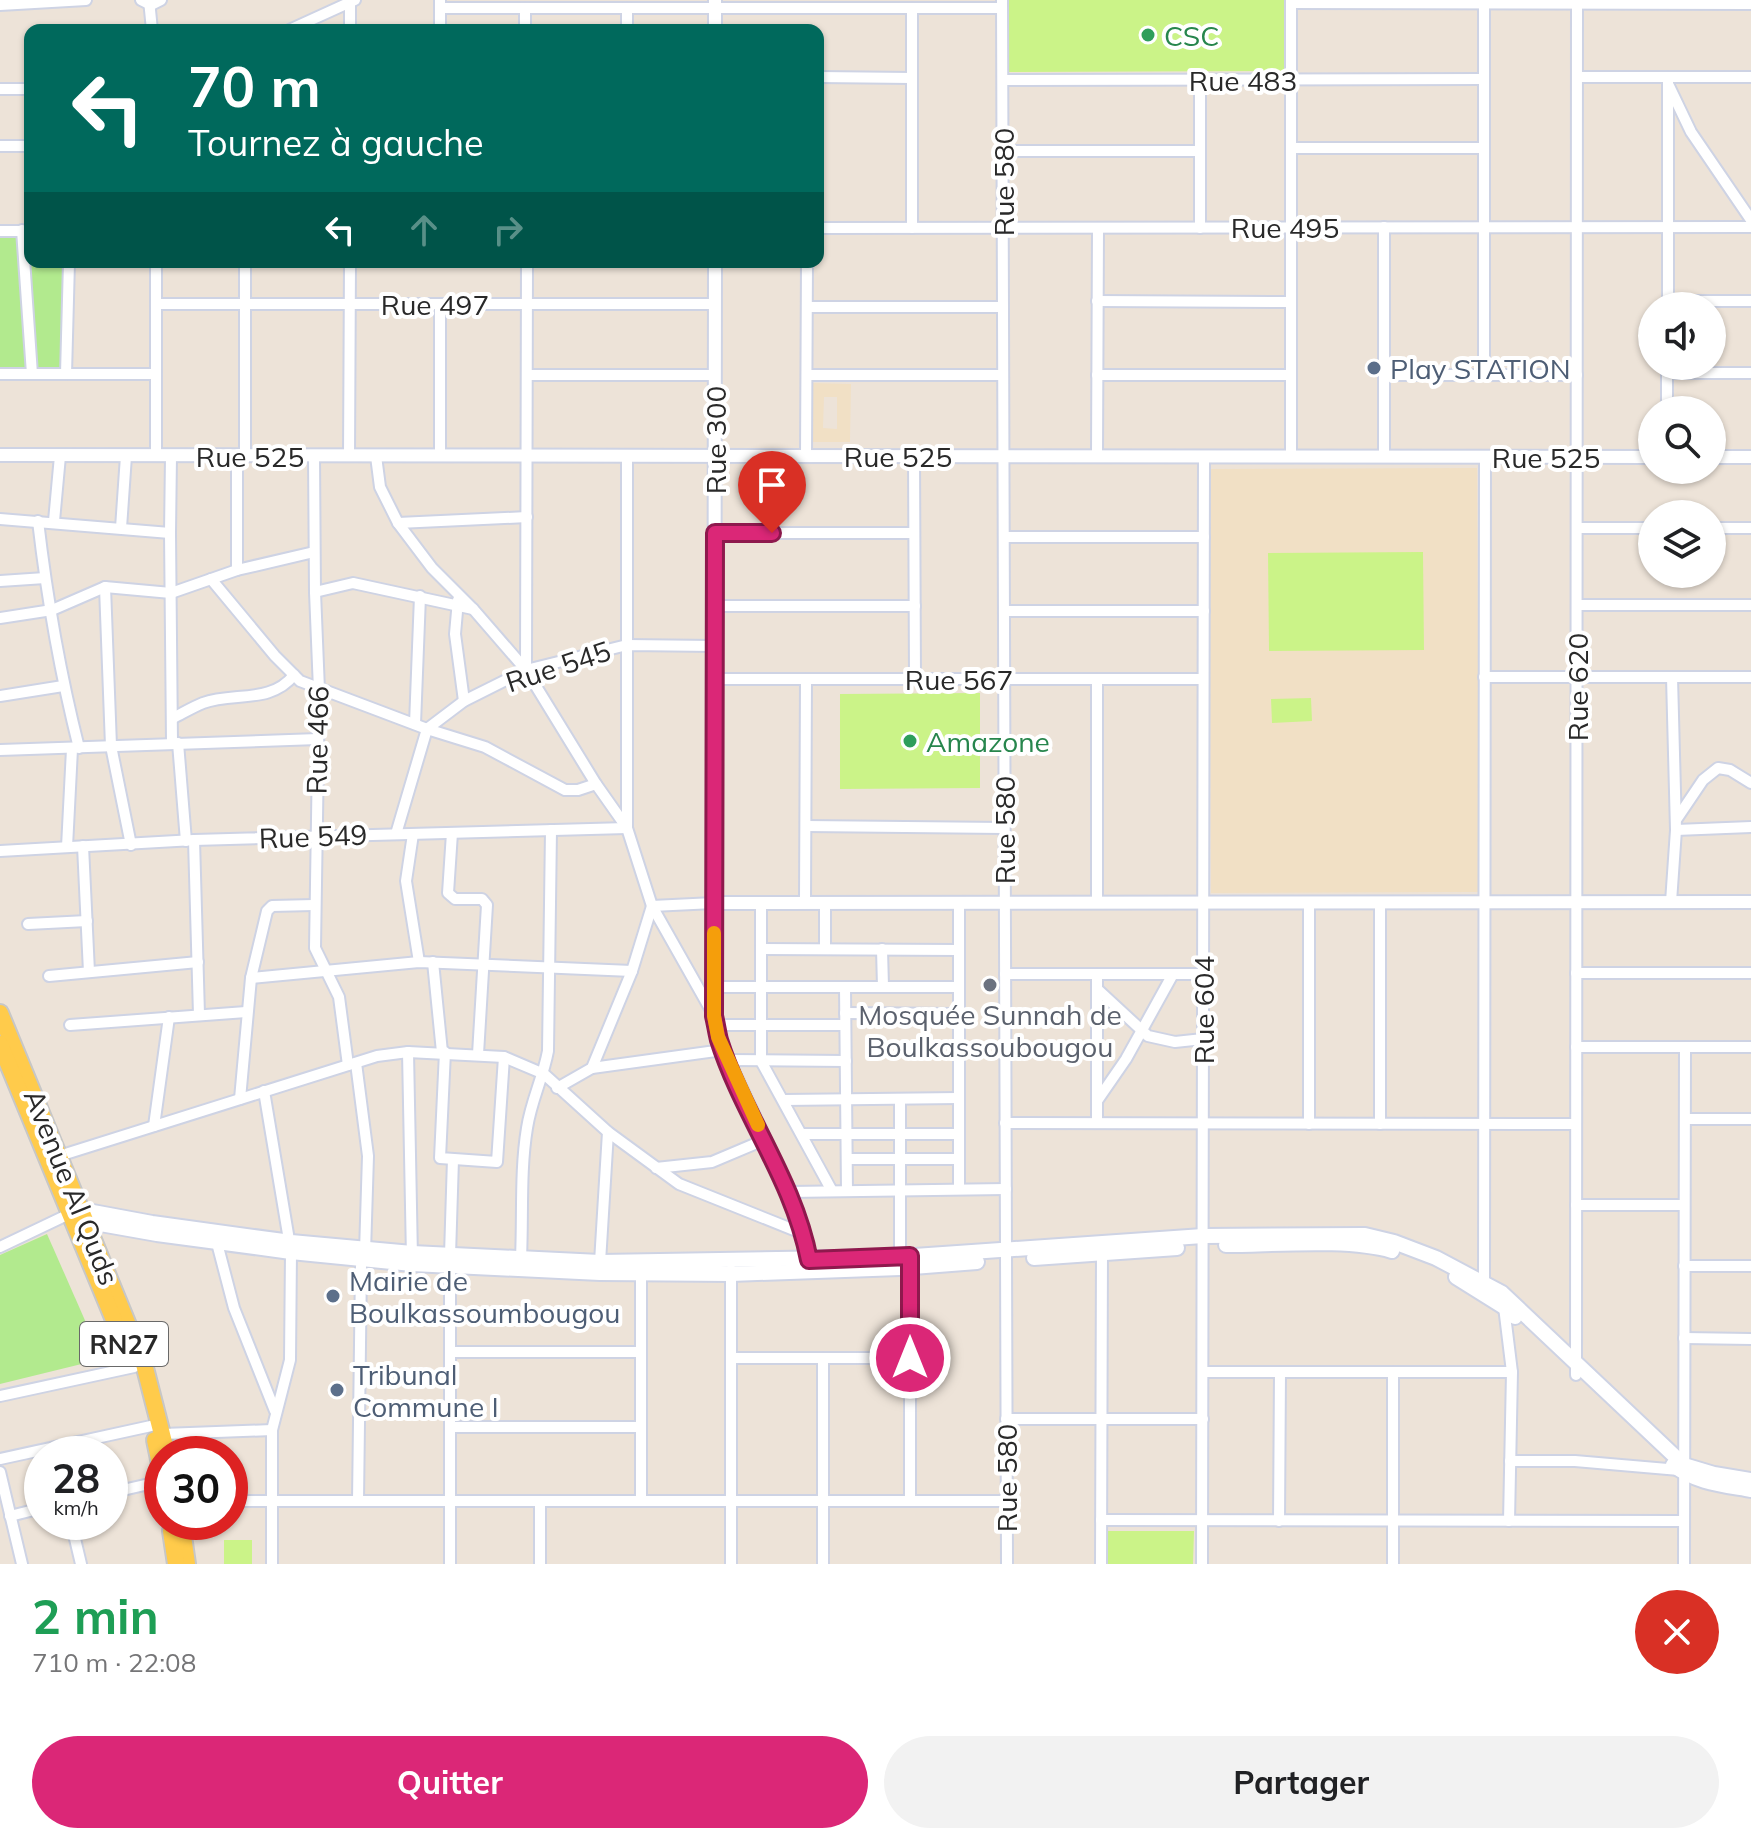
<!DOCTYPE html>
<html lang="fr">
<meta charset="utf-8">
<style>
:root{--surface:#fff;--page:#f2f2f2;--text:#202124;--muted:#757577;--accent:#db2777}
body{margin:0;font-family:Mulish,sans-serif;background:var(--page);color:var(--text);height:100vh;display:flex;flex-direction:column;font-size:30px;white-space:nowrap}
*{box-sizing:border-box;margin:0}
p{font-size:26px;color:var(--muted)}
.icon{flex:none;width:44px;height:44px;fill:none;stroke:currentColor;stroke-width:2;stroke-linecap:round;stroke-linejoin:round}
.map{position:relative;height:1564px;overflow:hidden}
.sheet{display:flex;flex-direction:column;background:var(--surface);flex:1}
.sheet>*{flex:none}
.banner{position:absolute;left:24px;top:24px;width:800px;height:244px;border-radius:16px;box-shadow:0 2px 6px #0004;background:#00695c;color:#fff;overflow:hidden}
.fabs{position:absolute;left:1638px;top:292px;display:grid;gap:16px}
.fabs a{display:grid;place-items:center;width:88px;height:88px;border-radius:50%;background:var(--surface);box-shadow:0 2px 6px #0004;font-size:40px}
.speed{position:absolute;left:24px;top:1436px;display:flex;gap:16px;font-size:40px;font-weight:700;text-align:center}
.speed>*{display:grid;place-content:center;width:104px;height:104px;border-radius:50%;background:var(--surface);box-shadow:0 2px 6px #0004;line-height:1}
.speed small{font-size:20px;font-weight:400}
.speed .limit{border:12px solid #d22;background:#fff;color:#111}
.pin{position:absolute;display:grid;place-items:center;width:68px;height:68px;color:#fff;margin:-82px -34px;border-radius:50% 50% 50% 0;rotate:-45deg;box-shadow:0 0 8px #0007}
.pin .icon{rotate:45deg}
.me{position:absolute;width:88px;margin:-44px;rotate:0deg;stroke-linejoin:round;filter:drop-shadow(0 0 6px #0008)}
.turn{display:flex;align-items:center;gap:28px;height:168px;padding:0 32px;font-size:36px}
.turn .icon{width:104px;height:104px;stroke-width:2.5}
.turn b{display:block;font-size:56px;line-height:68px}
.lanes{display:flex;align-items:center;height:76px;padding:0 32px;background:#0003;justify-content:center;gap:40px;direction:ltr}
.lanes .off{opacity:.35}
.round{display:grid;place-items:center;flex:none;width:84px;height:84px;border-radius:42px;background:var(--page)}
.head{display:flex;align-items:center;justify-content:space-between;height:136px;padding:0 32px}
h1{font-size:48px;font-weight:700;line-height:60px;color:#1e9e55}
.cta{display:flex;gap:16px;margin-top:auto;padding:16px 32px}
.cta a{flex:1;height:92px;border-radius:48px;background:var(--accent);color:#fff;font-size:32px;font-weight:700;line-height:92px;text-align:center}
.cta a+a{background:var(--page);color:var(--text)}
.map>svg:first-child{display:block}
.education{fill:#f1e0c5;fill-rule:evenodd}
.green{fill:#b2ea8e}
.pitch{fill:#cbf388}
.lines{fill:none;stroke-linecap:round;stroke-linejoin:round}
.minor-casing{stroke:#ced3e4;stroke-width:14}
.tertiary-casing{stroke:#ced3e4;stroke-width:16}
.secondary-casing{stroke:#ced3e4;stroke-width:18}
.primary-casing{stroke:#c7c7c7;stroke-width:20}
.minor{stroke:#fff;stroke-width:10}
.tertiary{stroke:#fff;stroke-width:12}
.secondary{stroke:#fff;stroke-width:14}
.primary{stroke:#ffcb4b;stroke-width:16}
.route-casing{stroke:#8e194d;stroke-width:20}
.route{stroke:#db2777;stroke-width:14}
.slow{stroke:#f59e0b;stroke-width:14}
.leisure-dot{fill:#2e9e5b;stroke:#fff;stroke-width:3}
.service-dot{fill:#5c6f8a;stroke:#fff;stroke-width:3}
.worship-dot{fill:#6b7280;stroke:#fff;stroke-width:3}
.labels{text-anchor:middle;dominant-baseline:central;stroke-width:8;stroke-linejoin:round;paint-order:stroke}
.shield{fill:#fff;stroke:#696969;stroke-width:2}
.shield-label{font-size:26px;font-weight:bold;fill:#292929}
.leisure-label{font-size:28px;fill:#27864d;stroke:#fff;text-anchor:start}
.street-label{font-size:28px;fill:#292929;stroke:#fff}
.service-label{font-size:28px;fill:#4e5e75;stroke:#fff;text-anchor:start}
.worship-label{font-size:28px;fill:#5b616d;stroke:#fff}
</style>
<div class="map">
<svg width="1751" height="1564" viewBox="0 0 1751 1564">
<rect width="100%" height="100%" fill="#ede3d8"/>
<!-- education -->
<g class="education">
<path d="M 811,383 L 851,384 L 850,442 L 811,442 ZM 824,397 L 837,397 L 837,429 L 823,428 Z"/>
<polygon points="1477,468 1479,892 1211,893 1209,469"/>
</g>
<!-- green -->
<g class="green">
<polygon points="30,233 30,262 63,262 61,370 0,367 0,234"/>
<polygon points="47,1234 102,1359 0,1384 0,1255"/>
</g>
<!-- pitch -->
<g class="pitch">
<polygon points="1009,0 1287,0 1288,71 1009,72"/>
<polygon points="1423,552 1424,650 1269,651 1268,553"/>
<polygon points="980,693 980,788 840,789 840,694"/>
<polygon points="1311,698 1312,721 1272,723 1271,699"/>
<polygon points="1108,1531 1194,1531 1193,1564 1108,1564"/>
<rect x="224" y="1540" width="28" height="24"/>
</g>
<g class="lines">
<!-- minor casing -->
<g class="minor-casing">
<g id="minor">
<polyline points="141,0 151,5 161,0"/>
<polyline points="149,0 152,30"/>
<polyline points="1002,0 1007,1564"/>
<polyline points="1291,3 1751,4"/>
<polyline points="0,5 86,0"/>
<polyline points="440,8 1002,8"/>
<polyline points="525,8 525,30"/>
<polyline points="289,30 355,0"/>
<polyline points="350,30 350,2"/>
<polyline points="440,30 440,0"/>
<polyline points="627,30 627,8"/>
<polyline points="818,77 912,78"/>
<polyline points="1577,77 1751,77"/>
<polyline points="1003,80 1484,79"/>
<polyline points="1669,86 1691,132 1751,220"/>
<polyline points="0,89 30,89"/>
<polyline points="0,146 30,146"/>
<polyline points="1291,148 1484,148"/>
<polyline points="1003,151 1200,151"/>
<polyline points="818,228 1751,227"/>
<polyline points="912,228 912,8"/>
<polyline points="1200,228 1200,80"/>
<polyline points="22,230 32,374"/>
<polyline points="0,231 30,231"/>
<polyline points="156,262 156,456"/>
<polyline points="1097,301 1291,302"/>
<polyline points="1668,301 1751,301"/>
<polyline points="156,304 715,304"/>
<polyline points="1668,306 1668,77"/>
<polyline points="807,307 1003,307"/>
<polyline points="1667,373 1751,373"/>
<polyline points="0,374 156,374"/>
<polyline points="66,374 69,262"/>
<polyline points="527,375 715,375"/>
<polyline points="807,375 1003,375"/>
<polyline points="1097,375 1291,375"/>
<polyline points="1384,375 1577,375"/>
<polyline points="1484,375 1484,0"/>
<polyline points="1667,410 1667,366"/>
<polyline points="171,456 170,533 172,743"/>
<polyline points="245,456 245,262"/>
<polyline points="314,456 315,592 319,690 315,948 339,997 348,1065"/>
<polyline points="349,456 350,262"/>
<polyline points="376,456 380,487 398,523 432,568 474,610 526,670 596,784 627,828 652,906 713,1014"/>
<polyline points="440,456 440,304"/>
<polyline points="806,456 807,262"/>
<polyline points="914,456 915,679"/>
<polyline points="1097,456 1098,228"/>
<polyline points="1291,456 1291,0"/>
<polyline points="1384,457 1384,227"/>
<polyline points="0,519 170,533"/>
<path d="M 38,521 C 47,598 60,673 79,748"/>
<polyline points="54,521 60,456"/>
<polyline points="398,523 527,517"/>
<polyline points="121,528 126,456"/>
<polyline points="1577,528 1652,528"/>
<polyline points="1712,528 1751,528"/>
<polyline points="715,533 914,533"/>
<polyline points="1004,537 1204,537"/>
<polyline points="237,570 237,456"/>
<polyline points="211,579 275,656 300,681 427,729 485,747 565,790 578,790 596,784"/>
<polyline points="0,581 45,578"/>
<polyline points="105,587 111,746 131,845"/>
<polyline points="315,592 353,583 473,609"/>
<polyline points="458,600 455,634 464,701"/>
<polyline points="1577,605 1751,605"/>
<polyline points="715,606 915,606"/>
<polyline points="1004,611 1204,611"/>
<polyline points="0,618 52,610 105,587 171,593 237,570 314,552"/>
<polyline points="526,670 527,262"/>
<polyline points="1484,677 1751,677"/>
<polyline points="714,679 1203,679"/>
<polyline points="0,696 63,686"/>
<path d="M 173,718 C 183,713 193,707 203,703 C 234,692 271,704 294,675"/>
<polyline points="415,724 420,596"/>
<polyline points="178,743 186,841"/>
<polyline points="0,750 318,739"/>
<polyline points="1676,820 1703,780 1718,768 1730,770 1751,783"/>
<polyline points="806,826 1004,828"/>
<polyline points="1676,830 1751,827"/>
<polyline points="452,833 448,893 455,899 482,899 487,905 478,1054"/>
<polyline points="396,834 427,729 464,701 526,670 627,645 714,646"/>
<polyline points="413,834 406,881 419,962"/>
<polyline points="194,840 199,1015"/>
<polyline points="83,846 89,972"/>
<polyline points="67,847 72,749"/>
<polyline points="0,851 194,840 627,828 627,456"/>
<polyline points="1671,902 1676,830 1672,677"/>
<polyline points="761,903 761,1061 832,1191"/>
<polyline points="805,903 806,679"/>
<polyline points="1097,903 1097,679"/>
<polyline points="28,924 87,921"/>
<polyline points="761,949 959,950"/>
<polyline points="825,949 825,903"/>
<polyline points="882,949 883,987"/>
<polyline points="433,962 442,1052"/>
<polyline points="1576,973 1751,973"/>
<polyline points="1005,974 1203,974"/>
<polyline points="49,976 198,962"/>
<polyline points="251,978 419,962 632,971"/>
<polyline points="714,987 959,987"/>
<polyline points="845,987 847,1191"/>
<polyline points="1097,989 1148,1036 1175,1042 1203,1039"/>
<polyline points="845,1013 959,1014"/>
<polyline points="70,1025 246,1012"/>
<polyline points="717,1025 845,1025"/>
<polyline points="1576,1047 1751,1047"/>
<polyline points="408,1052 412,1258"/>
<polyline points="445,1052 440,1158 497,1162 504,1057"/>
<polyline points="728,1060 846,1061"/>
<polyline points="356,1063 368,1156 365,1252"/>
<polyline points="592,1068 723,1050"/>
<polyline points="557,1088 592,1068 632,971 652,906 714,903"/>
<polyline points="264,1091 291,1252 290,1360 272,1430 272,1564"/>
<polyline points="240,1099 251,978 267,911 272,906 314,905"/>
<polyline points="784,1100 959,1098"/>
<polyline points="1097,1101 1126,1059 1173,974"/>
<polyline points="1685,1119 1751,1119"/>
<polyline points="1005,1123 1576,1124"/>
<polyline points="1097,1123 1097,974"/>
<polyline points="1309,1124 1309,903"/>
<polyline points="1380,1124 1380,902"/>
<polyline points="154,1126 169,1017"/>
<polyline points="803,1134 959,1134"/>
<polyline points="59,1156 377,1056 408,1052 504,1057 544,1074 608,1132 679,1184 804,1234"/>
<polyline points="847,1159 959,1159"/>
<polyline points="656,1168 712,1162 764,1140"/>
<polyline points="959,1189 959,903"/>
<polyline points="789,1192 1006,1189"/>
<polyline points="1576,1205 1684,1205"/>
<polyline points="217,1243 234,1308 275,1411"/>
<polyline points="0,1247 65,1216"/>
<path d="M 521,1258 C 523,1216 520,1170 527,1128 C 531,1101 543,1078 548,1051 L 551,830"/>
<polyline points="600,1262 608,1132"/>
<polyline points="900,1262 900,1100"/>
<polyline points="1684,1266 1751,1266"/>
<polyline points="1484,1282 1485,457"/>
<polyline points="1504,1307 1512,1372 1509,1521"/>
<polyline points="1684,1338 1751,1339"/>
<polyline points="450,1352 641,1352"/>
<polyline points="731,1358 910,1358"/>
<polyline points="1203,1372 1512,1372"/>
<polyline points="1576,1375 1577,0"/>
<polyline points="0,1396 134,1367"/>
<polyline points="1006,1419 1203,1419"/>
<polyline points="450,1427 641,1427"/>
<polyline points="163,1434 272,1430"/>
<polyline points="0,1459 151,1426"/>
<polyline points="1510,1461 1575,1461 1679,1470"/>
<polyline points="0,1472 22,1564"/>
<polyline points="110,1493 162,1481"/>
<polyline points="230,1501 1006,1501"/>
<polyline points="358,1501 361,1266"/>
<polyline points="641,1501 641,1268"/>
<polyline points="910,1501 910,1262"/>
<polyline points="10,1516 42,1508"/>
<polyline points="1101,1520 1684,1521"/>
<polyline points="1279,1521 1280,1372"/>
<polyline points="71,1522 81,1564"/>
<polyline points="450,1564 450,1255 453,1159"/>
<polyline points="540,1564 540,1501"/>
<polyline points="731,1564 731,1270"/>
<polyline points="823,1564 823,1358"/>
<polyline points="1101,1564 1102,1250"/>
<polyline points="1202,1564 1204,456"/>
<polyline points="1393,1564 1393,1372"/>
<polyline points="1684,1564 1685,1047"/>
</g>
</g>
<!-- tertiary casing -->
<g class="tertiary-casing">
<g id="tertiary">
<polyline points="715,30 715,0"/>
<polyline points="715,262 714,1016 718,1037 728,1060 789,1192 804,1234 809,1268"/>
<polyline points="0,455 1652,457"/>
<polyline points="1712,457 1751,457"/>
<polyline points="714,903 1751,902"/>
</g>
</g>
<!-- secondary casing -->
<g class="secondary-casing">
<g id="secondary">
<polyline points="75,1212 82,1210 152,1223 291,1242 412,1253 600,1262 900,1257 1203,1236 1365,1235 1394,1242 1436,1258 1502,1293 1684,1465 1714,1474 1751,1480"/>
<polyline points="78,1220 157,1234 291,1252 412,1264 600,1273 731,1274 900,1268 977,1262"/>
<path d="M 1226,1245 C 1273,1245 1348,1238 1392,1251"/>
<polyline points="1034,1258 1177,1248"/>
<polyline points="1456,1277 1504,1307 1515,1317"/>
<path d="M 1673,1465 C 1696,1483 1723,1485 1751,1490"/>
</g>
</g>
<!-- primary casing -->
<g class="primary-casing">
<g id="primary">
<polyline points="0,1013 144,1364 167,1454"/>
<polyline points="0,1044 114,1320"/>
<polyline points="155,1440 162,1474"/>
<polyline points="181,1522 187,1564"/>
<polyline points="171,1531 176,1564"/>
</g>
</g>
<!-- minor -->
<use href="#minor" class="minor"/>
<!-- tertiary -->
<use href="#tertiary" class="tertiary"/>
<!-- secondary -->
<use href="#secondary" class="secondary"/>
<!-- primary -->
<use href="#primary" class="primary"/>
</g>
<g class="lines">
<!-- route casing -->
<g class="route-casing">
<path id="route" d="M 772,533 L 715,533 L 714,1016 C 716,1024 717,1032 719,1040 C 743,1116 794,1180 809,1260 L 910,1256 L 910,1358"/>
</g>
<!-- route -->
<use href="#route" class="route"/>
<!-- slow -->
<polyline class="slow" points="714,933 714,1016 718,1037 758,1125"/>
</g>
<!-- markers -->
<g class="leisure-dot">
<circle cx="1148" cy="35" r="8"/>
<circle cx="910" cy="741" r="8"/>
</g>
<g class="service-dot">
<circle cx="1374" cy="368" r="8"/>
<circle cx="333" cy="1296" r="8"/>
<circle cx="337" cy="1390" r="8"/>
</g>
<circle class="worship-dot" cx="990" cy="985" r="8"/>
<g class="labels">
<!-- shield labels -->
<rect class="shield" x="80" y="1322" width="88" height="44" rx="6"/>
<g class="shield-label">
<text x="124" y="1344">RN27</text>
</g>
<!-- leisure labels -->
<g class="leisure-label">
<text x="1164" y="35">CSC</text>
<text x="926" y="741">Amazone</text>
</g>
<!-- street labels -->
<g class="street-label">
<text x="1243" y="80">Rue 483</text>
<text transform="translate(1003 182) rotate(-90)">Rue 580</text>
<text x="1285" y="227">Rue 495</text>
<text x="435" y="304">Rue 497</text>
<text transform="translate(715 440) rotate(-90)">Rue 300</text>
<text x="250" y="456">Rue 525</text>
<text x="898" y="456">Rue 525</text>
<text x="1546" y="457">Rue 525</text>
<text transform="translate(558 666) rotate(-18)">Rue 545</text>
<text x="959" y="679">Rue 567</text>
<text transform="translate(1577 687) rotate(-90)">Rue 620</text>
<text transform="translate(317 740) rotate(-89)">Rue 466</text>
<text transform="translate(1004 830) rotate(-90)">Rue 580</text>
<text transform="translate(313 836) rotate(-2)">Rue 549</text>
<text transform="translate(1203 1010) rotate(-90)">Rue 604</text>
<text transform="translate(72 1187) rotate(68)">Avenue Al Quds</text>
<text transform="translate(1006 1478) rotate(-90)">Rue 580</text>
</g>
<!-- service labels -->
<g class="service-label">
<text x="1390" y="368">Play STATION</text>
<text x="349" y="1280">Mairie de<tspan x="349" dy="32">Boulkassoumbougou</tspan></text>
<text x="353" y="1374">Tribunal<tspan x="353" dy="32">Commune I</tspan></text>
</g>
<!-- worship labels -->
<g class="worship-label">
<text x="990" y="1014">Mosquée Sunnah de<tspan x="990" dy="32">Boulkassoubougou</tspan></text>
</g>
</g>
</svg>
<div class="fabs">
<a><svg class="icon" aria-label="sound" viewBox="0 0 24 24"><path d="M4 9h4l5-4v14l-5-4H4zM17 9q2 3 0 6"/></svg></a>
<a><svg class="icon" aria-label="search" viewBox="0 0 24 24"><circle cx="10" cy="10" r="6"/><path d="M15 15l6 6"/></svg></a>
<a><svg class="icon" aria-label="layers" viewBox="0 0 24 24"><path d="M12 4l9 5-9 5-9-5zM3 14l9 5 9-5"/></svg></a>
</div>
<div class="speed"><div>28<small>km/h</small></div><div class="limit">30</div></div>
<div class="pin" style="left:772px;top:533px;background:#d93025"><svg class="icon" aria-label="arrive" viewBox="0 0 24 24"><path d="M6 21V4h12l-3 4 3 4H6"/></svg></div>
<svg class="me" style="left:910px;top:1358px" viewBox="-20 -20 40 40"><circle r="17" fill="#db2777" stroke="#fff" stroke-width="3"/><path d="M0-11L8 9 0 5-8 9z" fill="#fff"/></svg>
<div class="banner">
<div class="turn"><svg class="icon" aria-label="left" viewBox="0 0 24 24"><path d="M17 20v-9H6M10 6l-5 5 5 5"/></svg><div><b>70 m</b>Tournez à gauche</div></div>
<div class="lanes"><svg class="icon" aria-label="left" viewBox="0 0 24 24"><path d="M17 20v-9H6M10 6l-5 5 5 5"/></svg><svg class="icon off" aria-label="ahead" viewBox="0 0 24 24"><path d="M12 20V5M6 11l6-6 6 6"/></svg><svg class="icon off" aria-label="right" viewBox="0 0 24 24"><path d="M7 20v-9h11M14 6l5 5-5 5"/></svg></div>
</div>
</div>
<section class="sheet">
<div class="head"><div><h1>2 min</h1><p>710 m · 22:08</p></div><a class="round" style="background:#d93025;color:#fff"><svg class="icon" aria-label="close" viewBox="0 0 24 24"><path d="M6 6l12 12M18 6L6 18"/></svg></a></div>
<div class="cta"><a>Quitter</a><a>Partager</a></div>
</section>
